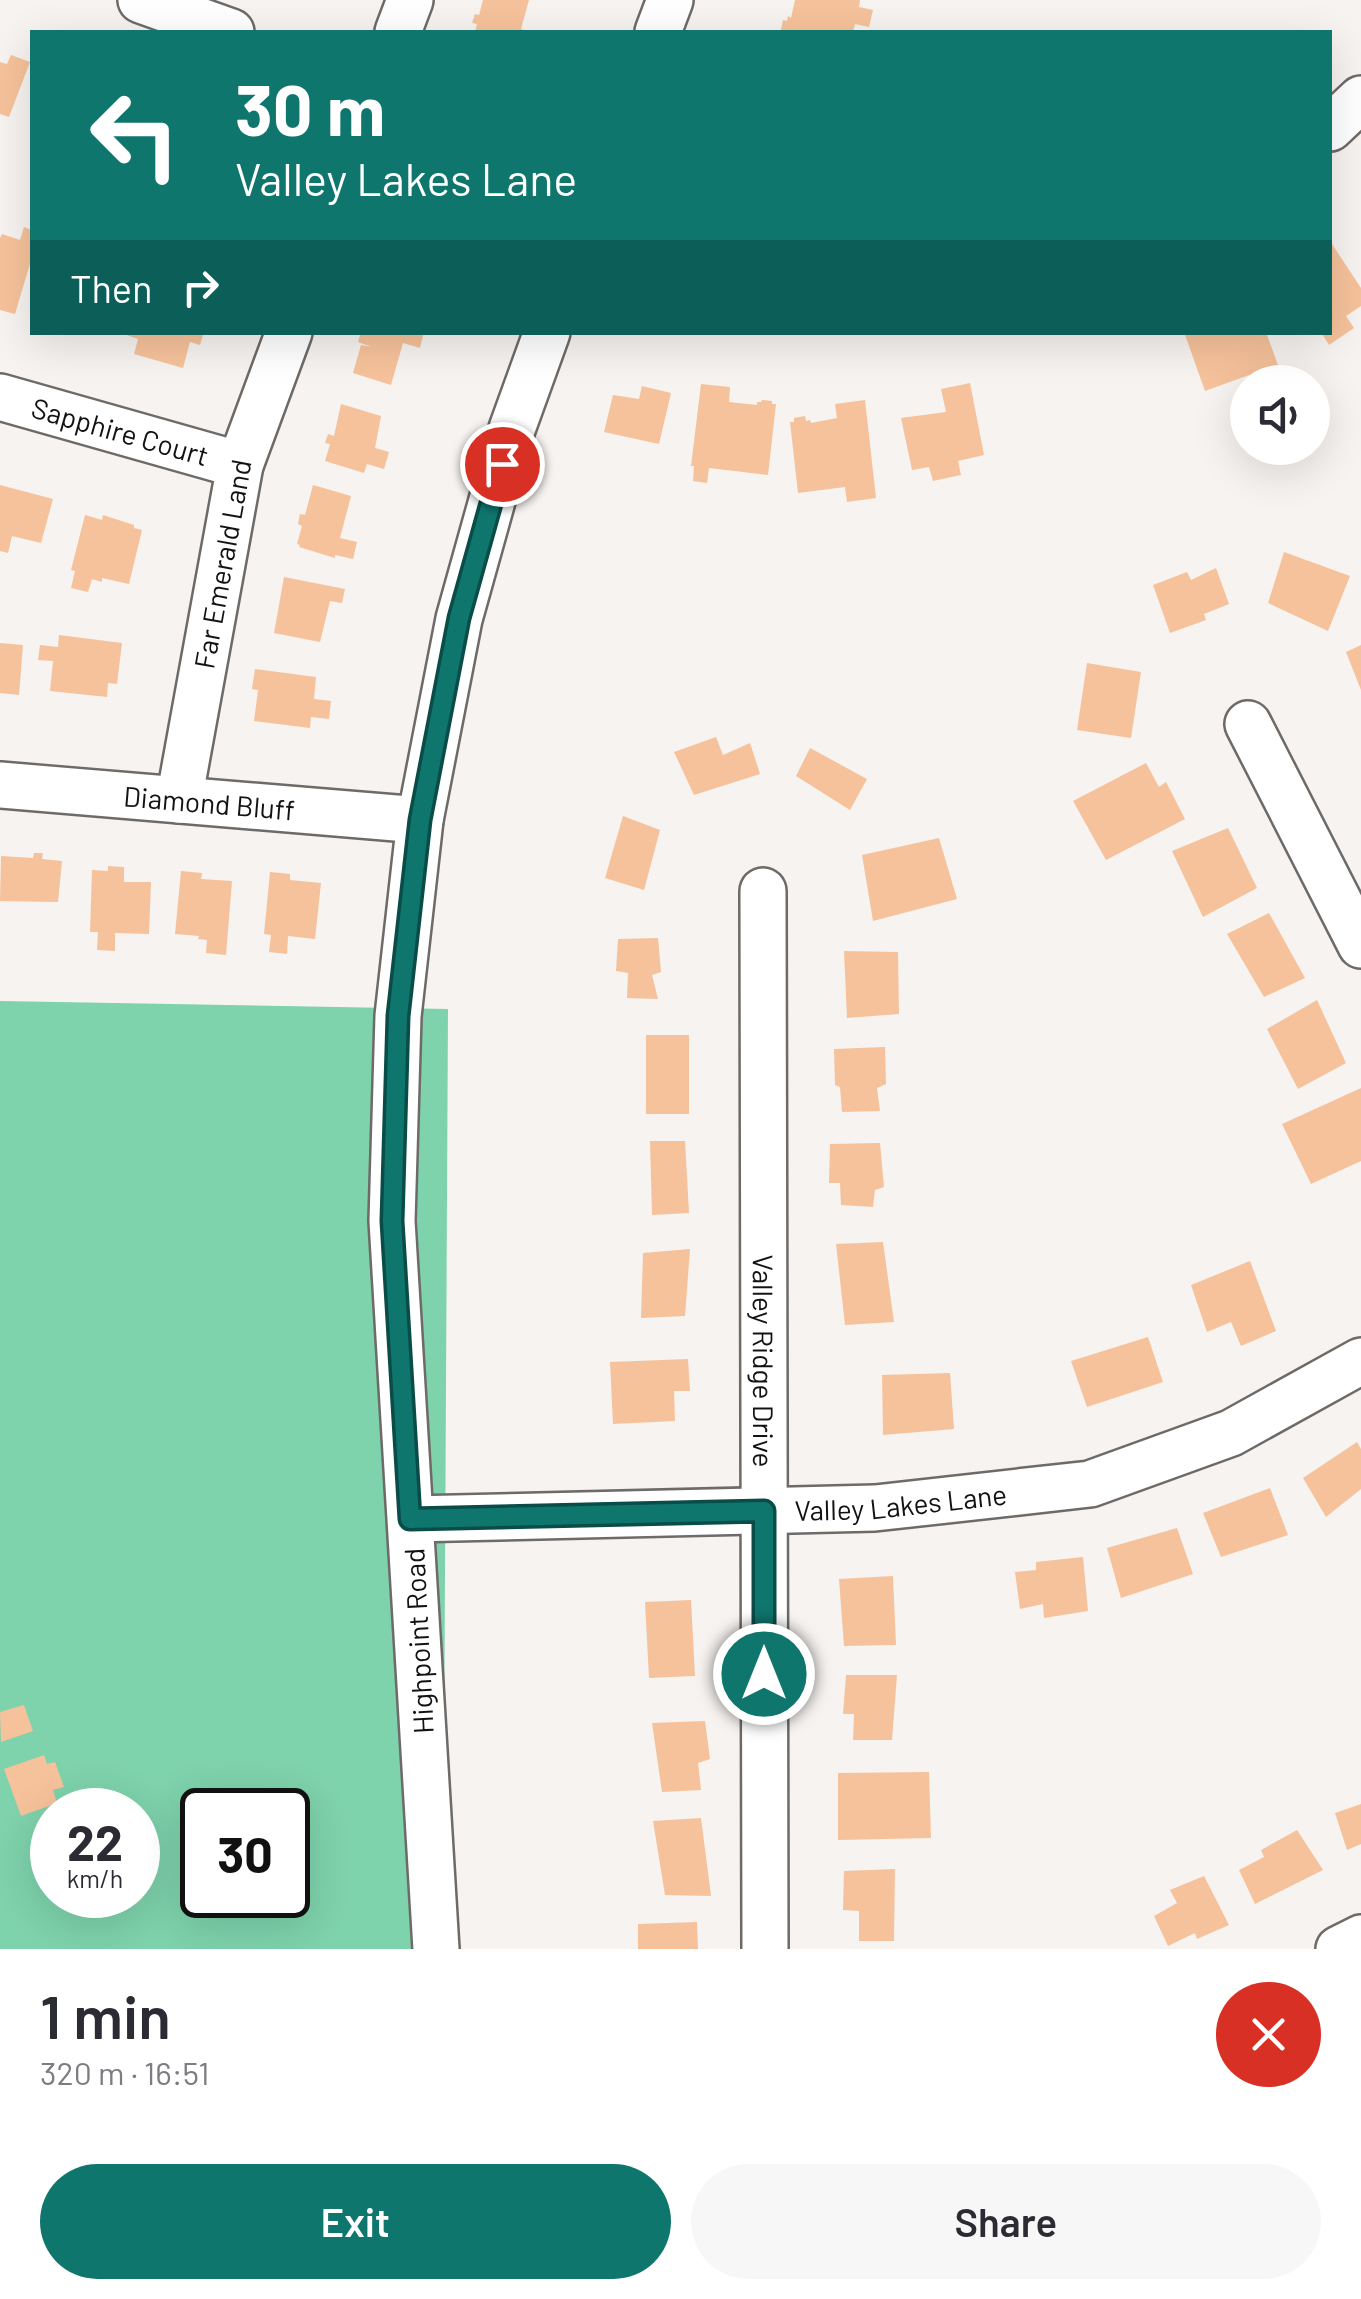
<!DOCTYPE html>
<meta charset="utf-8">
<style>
:root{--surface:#fff;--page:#f7f7f7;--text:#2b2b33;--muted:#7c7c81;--accent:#0f766e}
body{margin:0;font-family:Barlow,sans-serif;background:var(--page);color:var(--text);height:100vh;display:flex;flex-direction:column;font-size:38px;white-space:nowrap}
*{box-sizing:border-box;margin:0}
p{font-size:32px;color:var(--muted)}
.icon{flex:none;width:55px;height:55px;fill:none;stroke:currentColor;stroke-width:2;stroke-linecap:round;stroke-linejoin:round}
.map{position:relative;height:1949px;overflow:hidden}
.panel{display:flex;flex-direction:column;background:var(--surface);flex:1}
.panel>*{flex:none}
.guide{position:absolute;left:30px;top:30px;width:1302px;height:305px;border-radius:0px;box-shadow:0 10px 40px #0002;background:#0f766e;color:#fff;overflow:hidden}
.fabs{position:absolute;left:1230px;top:365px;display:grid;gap:20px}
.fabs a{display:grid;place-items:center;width:100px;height:100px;border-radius:50%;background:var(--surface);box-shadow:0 10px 40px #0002;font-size:50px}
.speed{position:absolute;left:30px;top:1788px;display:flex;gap:20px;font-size:50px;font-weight:700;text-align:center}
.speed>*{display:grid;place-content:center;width:130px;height:130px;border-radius:50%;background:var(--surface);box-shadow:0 10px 40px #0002;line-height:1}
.speed small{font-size:25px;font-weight:400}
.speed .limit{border:5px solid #111;border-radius:15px;background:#fff;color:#111}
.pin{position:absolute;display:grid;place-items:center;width:85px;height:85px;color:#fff;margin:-42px;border:5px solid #fff;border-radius:50%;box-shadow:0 2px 10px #0007}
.me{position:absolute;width:110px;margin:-55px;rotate:0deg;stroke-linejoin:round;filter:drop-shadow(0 0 8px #0008)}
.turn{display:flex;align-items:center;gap:35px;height:210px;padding:0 40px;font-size:45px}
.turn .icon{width:130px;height:130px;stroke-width:2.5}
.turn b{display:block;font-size:70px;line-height:85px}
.then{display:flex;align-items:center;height:95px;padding:0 40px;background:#0003;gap:20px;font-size:38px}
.round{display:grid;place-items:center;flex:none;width:105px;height:105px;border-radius:52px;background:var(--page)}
.summary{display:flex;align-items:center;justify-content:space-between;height:170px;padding:0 40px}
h1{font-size:60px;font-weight:600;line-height:75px}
.cta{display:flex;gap:20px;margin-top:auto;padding:20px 40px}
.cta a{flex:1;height:115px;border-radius:60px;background:var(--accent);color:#fff;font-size:40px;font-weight:600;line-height:115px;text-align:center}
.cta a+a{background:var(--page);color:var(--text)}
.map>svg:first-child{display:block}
.forest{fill:#7ed2ac;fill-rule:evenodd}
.building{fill:#f6c29b}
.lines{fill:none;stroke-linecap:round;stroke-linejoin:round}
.minor-casing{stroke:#6d6a68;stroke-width:50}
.minor{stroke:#fff;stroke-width:45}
.route-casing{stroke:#0a4d48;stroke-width:25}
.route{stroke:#0f766e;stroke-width:18}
.labels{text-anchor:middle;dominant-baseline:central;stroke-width:8;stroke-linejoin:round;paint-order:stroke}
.street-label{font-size:28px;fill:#131211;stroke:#fff}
</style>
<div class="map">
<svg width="1361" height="1949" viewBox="0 0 1361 1949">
<rect width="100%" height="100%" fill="#f6f3f0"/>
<!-- forest -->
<path class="forest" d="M 0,1001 L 448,1009 L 443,1949 L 0,1949 ZM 52,1810 L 138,1810 L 138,1895 L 52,1895 ZM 202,1810 L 288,1810 L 288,1895 L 202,1895 Z"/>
<!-- building -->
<g class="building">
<polygon points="483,0 529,0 521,29 529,32 475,32 477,24 472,23 475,14 479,15"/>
<polygon points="795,0 860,0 859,7 873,10 869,27 855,24 853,32 785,32 781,30 783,20 787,21 788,16 791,18"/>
<polygon points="11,55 30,62 9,117 0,114 0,62 7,64"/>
<polygon points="24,227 32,230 32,257 15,314 0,310 0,238 2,234 20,240"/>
<polygon points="1330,241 1361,288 1361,306 1346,316 1354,328 1329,345 1321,332 1330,332"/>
<polygon points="118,332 204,332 200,345 190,342 183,368 134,354 138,339"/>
<polygon points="361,332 365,334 424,332 420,348 403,343 391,385 353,373 361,345 372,347 358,342"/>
<polygon points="1184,332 1266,332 1283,379 1272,382 1252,382 1249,375 1205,391"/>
<polygon points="970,383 984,455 958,461 961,475 933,481 929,467 912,470 901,418 946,412 941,389"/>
<polygon points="701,384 730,387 729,402 757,405 757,402 761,402 762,400 772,401 772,404 776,404 768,475 709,468 707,483 693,481 694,466 691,466"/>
<polygon points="642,386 671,393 659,444 604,432 613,395 639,399"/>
<polygon points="865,400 876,498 847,502 845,487 798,493 790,422 794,422 794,418 805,416 806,421 810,420 811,423 837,418 835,404"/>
<polygon points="341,404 381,416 375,448 389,452 384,469 367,464 364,473 325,461 330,444 325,443 328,434 334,436"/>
<polygon points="0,485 53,499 41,543 12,536 8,553 0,551"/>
<polygon points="313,485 351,496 340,538 357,542 353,559 335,555 335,558 299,547 300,545 297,544 302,526 298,524 300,514 305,515"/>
<polygon points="85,515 102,520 103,515 134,525 134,528 142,530 129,584 102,578 102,582 92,579 88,592 71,588 75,571 71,570"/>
<polygon points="1284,552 1350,576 1328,631 1268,603"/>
<polygon points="1216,568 1229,604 1204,614 1206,620 1170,633 1153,585 1187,572 1191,580"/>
<polygon points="284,577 345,589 342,603 330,601 320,642 274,633"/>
<polygon points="59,635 122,643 117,684 108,683 107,697 50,691 53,661 38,660 40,645 58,647"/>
<polygon points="0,643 23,645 19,695 0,693"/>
<polygon points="1361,645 1361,690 1346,652"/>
<polygon points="1087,663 1141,672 1131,738 1077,730"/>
<polygon points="255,669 316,677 314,699 331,701 329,719 311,717 310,728 254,721 258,690 252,689"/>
<polygon points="716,737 723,755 750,743 760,774 694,795 674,752"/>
<polygon points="810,748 867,779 850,810 796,776"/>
<polygon points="1146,763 1159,787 1166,782 1185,819 1106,860 1073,801"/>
<polygon points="623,816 660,830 644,890 605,878"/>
<polygon points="1228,828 1257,888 1203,917 1172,851"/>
<polygon points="939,838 957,899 873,921 862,855"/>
<polygon points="34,853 43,853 42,859 62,861 58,902 0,901 1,856 33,858"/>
<polygon points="108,866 124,867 124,882 151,882 149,934 115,933 115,951 97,950 98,932 90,932 92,870 108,871"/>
<polygon points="181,871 202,873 201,879 232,881 226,955 206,953 207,940 198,939 199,936 175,934"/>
<polygon points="270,872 290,874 290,880 321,883 315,939 288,936 287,954 269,952 271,935 264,934"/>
<polygon points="1269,913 1305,978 1264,997 1227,934"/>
<polygon points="658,938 661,972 652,975 658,999 627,998 628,973 616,971 618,939"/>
<polygon points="844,951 898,952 899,1014 847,1018"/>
<polygon points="1317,1000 1346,1063 1298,1089 1267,1029"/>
<rect x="646" y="1035" width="43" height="79"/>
<polygon points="885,1047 886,1084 877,1088 880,1111 842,1112 840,1087 835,1085 834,1049"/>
<polygon points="1361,1088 1361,1161 1311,1184 1282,1124"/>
<polygon points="650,1141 685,1141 689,1213 652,1215"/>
<polygon points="880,1143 884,1187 875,1190 873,1207 841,1205 840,1183 829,1183 830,1144"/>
<polygon points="883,1242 894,1322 845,1325 836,1244"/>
<polygon points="690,1249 685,1316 641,1318 643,1253"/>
<polygon points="1250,1261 1276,1331 1241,1346 1231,1322 1207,1332 1191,1285"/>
<polygon points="1148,1337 1163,1382 1087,1407 1071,1361"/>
<polygon points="688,1359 690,1391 674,1391 675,1421 613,1424 610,1362"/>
<polygon points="950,1373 954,1429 883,1435 882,1375"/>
<polygon points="1357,1442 1361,1449 1361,1489 1326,1517 1303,1478"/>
<polygon points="1270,1488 1288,1535 1221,1557 1203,1513"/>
<polygon points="1177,1528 1193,1574 1121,1598 1107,1548"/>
<polygon points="1083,1557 1088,1611 1044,1618 1043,1604 1020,1609 1015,1572 1036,1570 1036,1562"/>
<polygon points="893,1576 896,1645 844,1646 839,1579"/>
<polygon points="691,1600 695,1676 649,1678 645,1602"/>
<polygon points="846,1675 897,1675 892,1740 853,1740 854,1714 843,1714"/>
<polygon points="24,1705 33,1731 1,1742 0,1712"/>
<polygon points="705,1721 710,1759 698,1763 701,1790 662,1792 652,1723"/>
<polygon points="44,1755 47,1764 55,1762 64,1787 53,1790 57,1803 21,1816 4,1769"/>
<polygon points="929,1772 931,1838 838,1840 838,1773"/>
<polygon points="1361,1804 1361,1844 1347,1850 1335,1813"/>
<polygon points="701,1818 711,1896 665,1895 653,1821"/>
<polygon points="1297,1830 1323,1870 1255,1904 1239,1870 1264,1857 1261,1850"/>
<polygon points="895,1869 894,1941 859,1941 859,1911 843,1910 844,1871"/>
<polygon points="1204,1876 1229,1925 1197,1939 1195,1933 1168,1946 1154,1916 1177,1903 1170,1890"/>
<polygon points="697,1922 698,1949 638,1949 638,1924"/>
</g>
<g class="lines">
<!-- minor casing -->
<g class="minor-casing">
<g id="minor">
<polyline points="141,0 231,32"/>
<polyline points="398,32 410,0"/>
<polyline points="658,32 670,0"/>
<polyline points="1330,128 1361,99"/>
<path id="s1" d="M 0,397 L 240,465"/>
<polyline points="1248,724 1361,945"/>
<path id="s2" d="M 0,785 L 420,820"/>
<path id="s3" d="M 179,800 L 240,465 L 289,332"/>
<path id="s4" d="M 763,891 L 765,1949"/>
<path id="s5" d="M 411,1519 L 875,1508 L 1090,1484 L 1231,1433 L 1361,1361"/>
<polyline points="436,1949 392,1221 398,1016 420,820 459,619 512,429 547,332"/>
<polyline points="1339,1949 1361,1938"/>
</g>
</g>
<!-- minor -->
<use href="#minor" class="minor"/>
</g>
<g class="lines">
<!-- route casing -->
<g class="route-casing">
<polyline id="route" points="502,464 459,618 420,820 398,1016 392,1221 410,1519 764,1511 764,1674"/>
</g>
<!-- route -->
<use href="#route" class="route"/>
</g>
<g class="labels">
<!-- street labels -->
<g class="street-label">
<text stroke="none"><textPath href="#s1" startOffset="125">Sapphire Court</textPath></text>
<text stroke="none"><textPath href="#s3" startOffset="240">Far Emerald Land</textPath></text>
<text stroke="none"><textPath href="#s2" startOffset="210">Diamond Bluff</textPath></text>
<text stroke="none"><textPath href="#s4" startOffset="470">Valley Ridge Drive</textPath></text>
<text stroke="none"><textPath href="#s5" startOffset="490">Valley Lakes Lane</textPath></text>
<text transform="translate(418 1641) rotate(-93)">Highpoint Road</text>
</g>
</g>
</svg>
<div class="fabs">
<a><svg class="icon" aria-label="sound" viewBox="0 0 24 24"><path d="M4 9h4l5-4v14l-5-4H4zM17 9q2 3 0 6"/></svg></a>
</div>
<div class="speed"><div>22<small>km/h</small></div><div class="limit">30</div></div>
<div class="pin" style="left:502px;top:464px;background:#d93025"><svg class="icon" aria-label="arrive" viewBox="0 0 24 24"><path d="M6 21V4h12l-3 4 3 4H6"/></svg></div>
<svg class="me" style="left:764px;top:1674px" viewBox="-20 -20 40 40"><circle r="17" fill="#0f766e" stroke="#fff" stroke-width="3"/><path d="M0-11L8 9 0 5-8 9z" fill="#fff"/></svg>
<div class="guide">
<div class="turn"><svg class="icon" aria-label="left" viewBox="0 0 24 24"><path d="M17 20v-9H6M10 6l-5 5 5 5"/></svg><div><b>30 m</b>Valley Lakes Lane</div></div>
<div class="then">Then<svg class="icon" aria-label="right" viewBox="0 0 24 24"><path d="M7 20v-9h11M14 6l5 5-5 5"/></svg></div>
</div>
</div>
<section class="panel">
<div class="summary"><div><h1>1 min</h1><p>320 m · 16:51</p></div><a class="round" style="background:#d93025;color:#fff"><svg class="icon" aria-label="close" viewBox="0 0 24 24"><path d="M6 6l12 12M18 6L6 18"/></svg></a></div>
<div class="cta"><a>Exit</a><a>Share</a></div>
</section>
